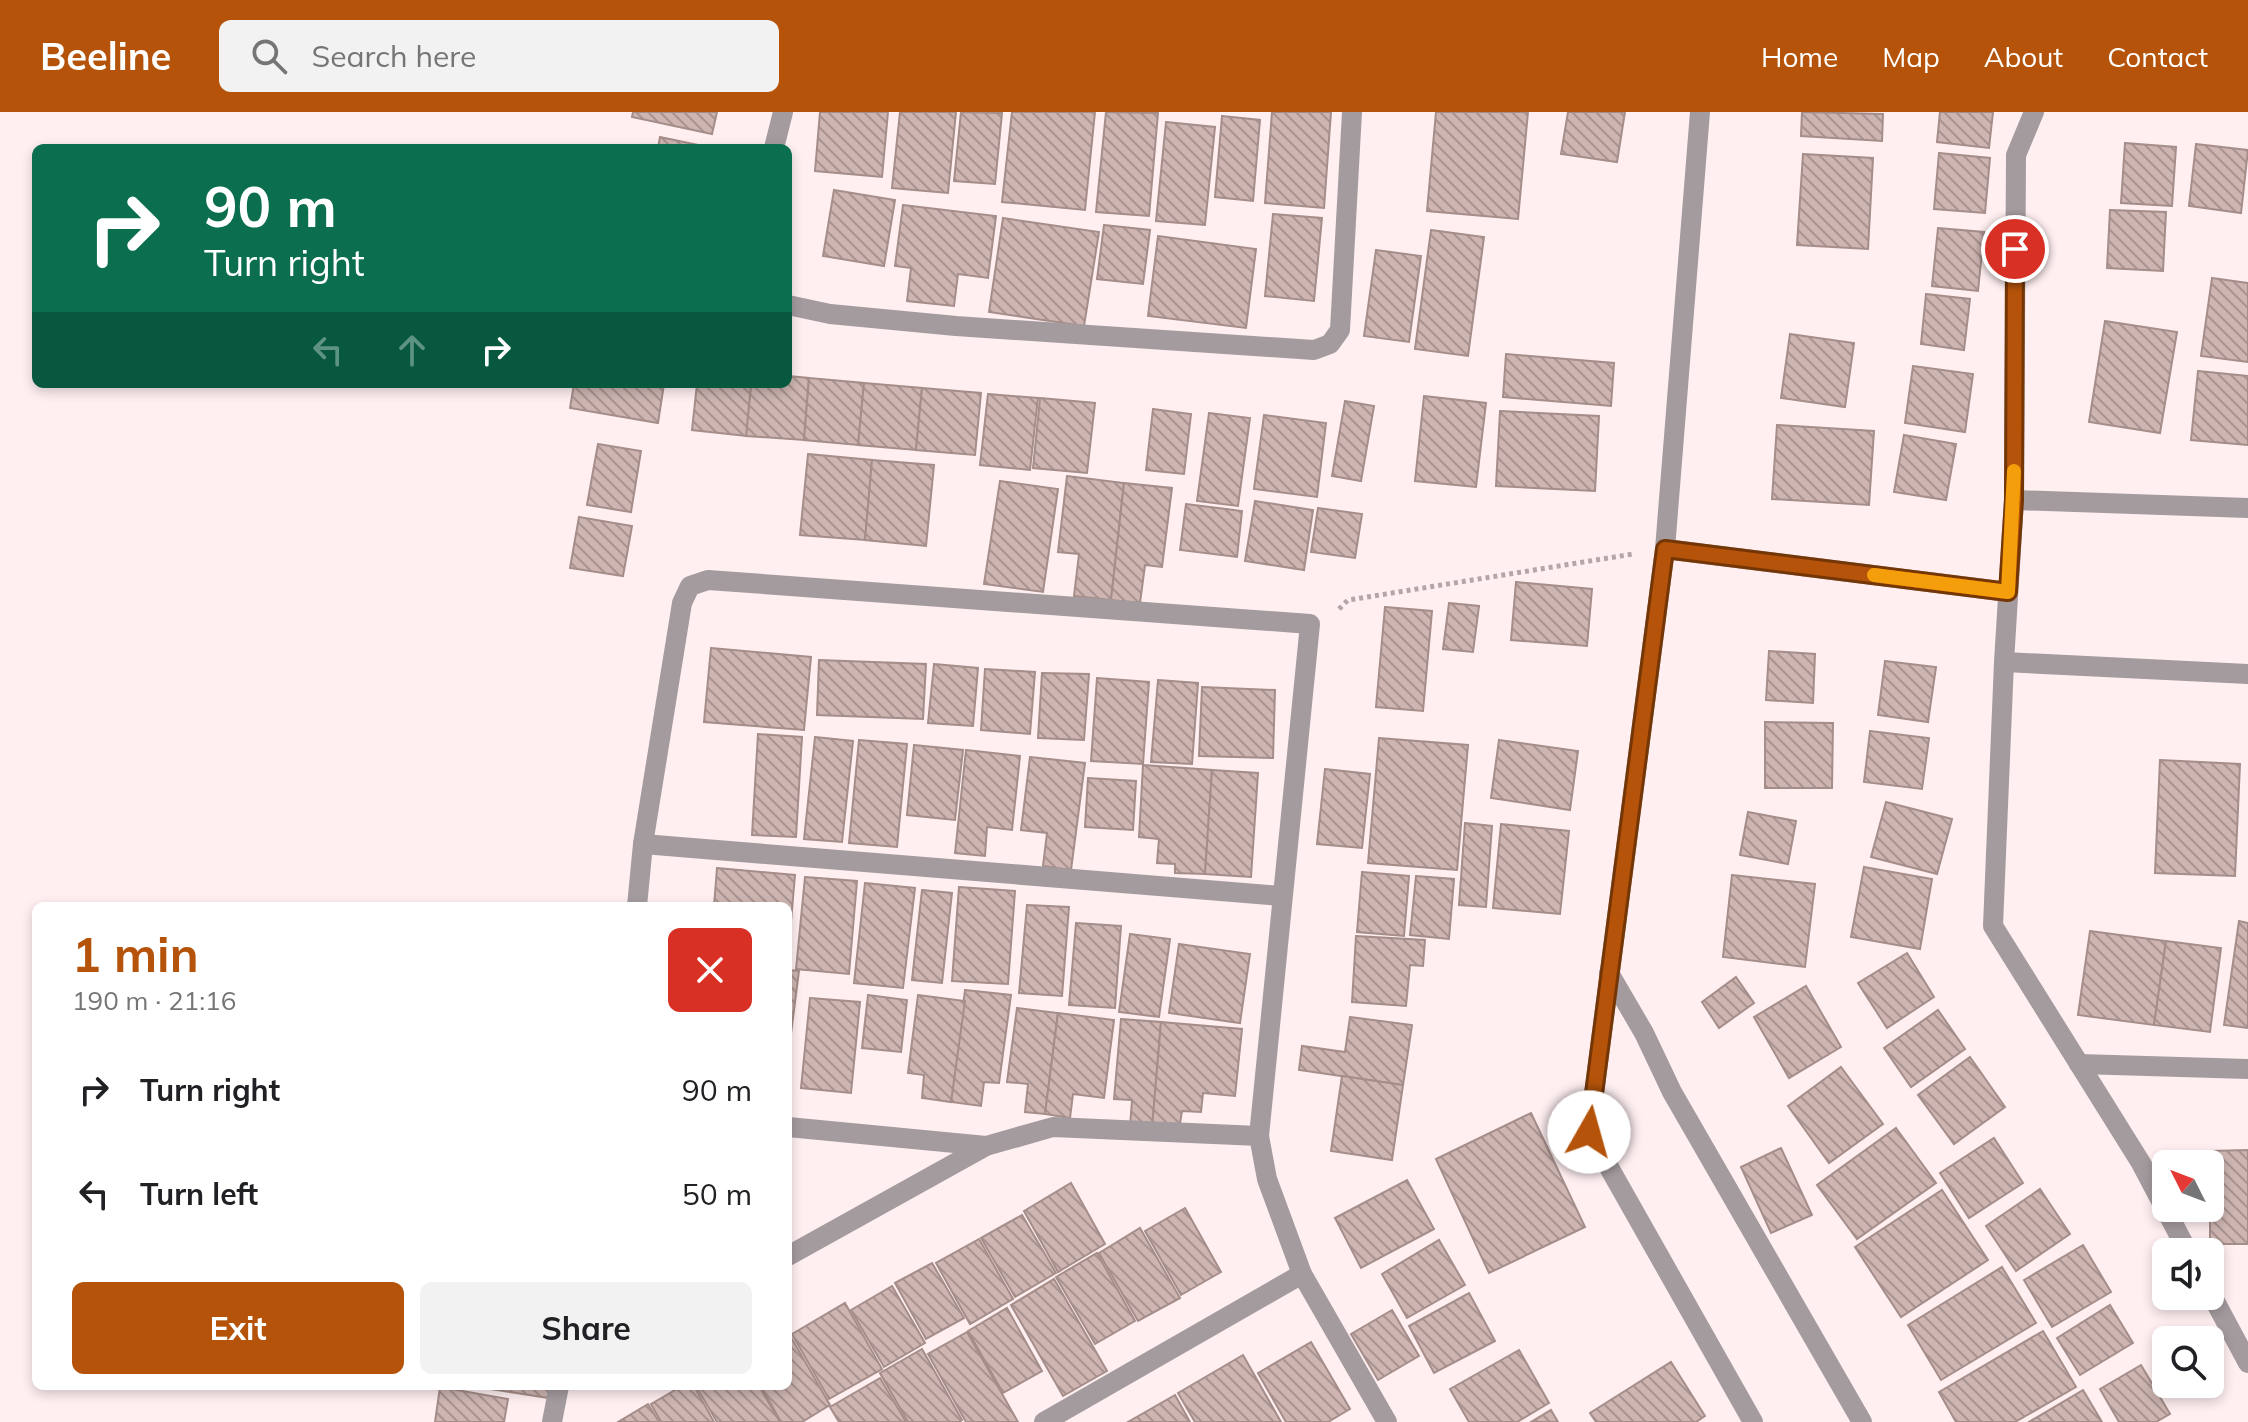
<!DOCTYPE html>
<meta charset="utf-8">
<style>
:root{--surface:#fff;--page:#f2f2f2;--text:#202124;--muted:#757577;--accent:#b45309}
body{margin:0;font-family:Mulish,sans-serif;background:var(--page);color:var(--text);height:100vh;display:flex;flex-direction:column;font-size:30px;white-space:nowrap}
*{box-sizing:border-box;margin:0}
p{font-size:26px;color:var(--muted)}
.icon{flex:none;width:44px;height:44px;fill:none;stroke:currentColor;stroke-width:2;stroke-linecap:round;stroke-linejoin:round}
.map{position:relative;flex:1;overflow:hidden}
.side{position:absolute;left:32px;top:790px;width:760px;height:488px;display:flex;flex-direction:column;background:var(--surface);border-radius:12px;box-shadow:0 4px 12px #0003}
.side>*{flex:none}
.top-card{position:absolute;left:32px;top:32px;width:760px;height:244px;border-radius:12px;box-shadow:0 4px 12px #0003;background:#0b6e4f;color:#fff;overflow:hidden}
.needle{width:52px;rotate:312deg}
.fabs{position:absolute;left:2152px;top:1038px;display:grid;gap:16px}
.fabs a{display:grid;place-items:center;width:72px;height:72px;border-radius:12px;background:var(--surface);box-shadow:0 4px 12px #0003;font-size:40px}
.pin{position:absolute;display:grid;place-items:center;width:68px;height:68px;color:#fff;margin:-34px;border:4px solid #fff;border-radius:50%;box-shadow:0 2px 8px #0007}
.me{position:absolute;width:88px;margin:-44px;rotate:7deg;stroke-linejoin:round;filter:drop-shadow(0 0 6px #0008)}
.turn{display:flex;align-items:center;gap:28px;height:168px;padding:0 40px;font-size:36px}
.turn .icon{width:104px;height:104px;stroke-width:2.5}
.turn b{display:block;font-size:56px;line-height:68px}
.lanes{display:flex;align-items:center;height:76px;padding:0 40px;background:#0003;justify-content:center;gap:40px;direction:ltr}
.lanes .off{opacity:.35}
.round{display:grid;place-items:center;flex:none;width:84px;height:84px;border-radius:12px;background:var(--page)}
.headline{display:flex;align-items:center;justify-content:space-between;height:136px;padding:0 40px}
h1{font-size:48px;font-weight:700;line-height:60px;color:var(--accent)}
.cta{display:flex;gap:16px;margin-top:auto;padding:16px 40px}
.cta a{flex:1;height:92px;border-radius:12px;background:var(--accent);color:#fff;font-size:32px;font-weight:700;line-height:92px;text-align:center}
.cta a+a{background:var(--page);color:var(--text)}
ul{padding:0;list-style:none}
li{display:flex;align-items:center;gap:24px;height:104px;padding:0 40px}
li div{flex:1}
li b{display:block;font-size:30px}
li em{font-style:normal}
header{display:flex;align-items:center;gap:48px;box-sizing:border-box;height:112px;padding:0 40px;background:var(--accent);color:#fff}
header strong{font-size:38px}
nav{display:flex;gap:44px;margin-inline-start:auto;font-size:28px}
.search{width:560px;height:72px;background:var(--page);display:flex;align-items:center;gap:20px;box-sizing:border-box;padding:0 28px;border-radius:12px;color:var(--muted);font-size:30px}
.map>svg:first-child{display:block}
.building{fill:url(#building-back-hatch);stroke:#a58d89;stroke-width:2}
.lines{fill:none;stroke-linecap:round;stroke-linejoin:round}
.path{stroke:#b4a6a8;stroke-width:5;stroke-dasharray:4 4;stroke-linecap:butt}
.minor{stroke:#a49b9f;stroke-width:20}
.route-casing{stroke:#753606;stroke-width:20}
.route{stroke:#b45309;stroke-width:14}
.slow{stroke:#f59e0b;stroke-width:14}
</style>
<header>
<strong>Beeline</strong>
<div class="search"><svg class="icon" aria-label="search" viewBox="0 0 24 24"><circle cx="10" cy="10" r="6"/><path d="M15 15l6 6"/></svg>Search here</div>
<nav><a>Home</a><a>Map</a><a>About</a><a>Contact</a></nav>
</header>
<div class="map">
<svg width="2248" height="1310" viewBox="0 0 2248 1310">
<defs>
<pattern id="building-back-hatch" width="6" height="6" patternUnits="userSpaceOnUse" patternTransform="scale(2)"><rect width="6" height="6" fill="#ceb5b1"/><path d="M-1 5l2 2M0 0l6 6M5-1l2 2" fill="none" stroke="#a89390"/></pattern>
</defs>
<rect width="100%" height="100%" fill="#ffeff1"/>
<!-- building -->
<g class="building">
<polygon points="633,0 717,0 712,22 632,5"/>
<polygon points="820,0 888,0 882,65 815,59"/>
<polygon points="900,0 956,0 948,81 892,76"/>
<polygon points="961,0 1002,1 995,72 954,69"/>
<polygon points="1012,0 1095,0 1085,98 1002,90"/>
<polygon points="1106,0 1158,1 1149,104 1096,100"/>
<polygon points="1272,0 1331,0 1324,96 1265,91"/>
<polygon points="1436,0 1528,0 1518,107 1427,99"/>
<polygon points="1568,0 1625,0 1617,50 1561,42"/>
<polygon points="1802,0 1883,2 1882,29 1801,24"/>
<polygon points="1940,0 1993,0 1989,36 1937,30"/>
<polygon points="1222,4 1260,8 1253,89 1215,85"/>
<polygon points="1166,10 1215,15 1205,113 1156,109"/>
<polygon points="660,25 708,35 708,36 658,36"/>
<polygon points="2125,31 2176,35 2172,94 2121,91"/>
<polygon points="2196,32 2248,38 2241,101 2189,94"/>
<polygon points="1939,41 1990,46 1985,101 1934,97"/>
<polygon points="1803,42 1873,46 1868,137 1797,133"/>
<polygon points="834,78 895,88 884,154 823,144"/>
<polygon points="903,93 996,104 988,166 958,162 954,194 907,189 911,156 895,154"/>
<polygon points="2110,98 2166,100 2163,159 2107,156"/>
<polygon points="1273,102 1322,106 1314,189 1265,184"/>
<polygon points="1003,106 1099,120 1084,214 989,200"/>
<polygon points="1104,113 1150,118 1143,172 1097,167"/>
<polygon points="1938,116 1984,120 1978,179 1932,174"/>
<polygon points="1431,118 1484,125 1468,244 1415,237"/>
<polygon points="1158,124 1256,137 1246,216 1148,204"/>
<polygon points="1376,138 1421,144 1409,230 1364,224"/>
<polygon points="2212,166 2248,171 2248,250 2201,244"/>
<polygon points="1926,182 1970,187 1964,238 1921,232"/>
<polygon points="2105,209 2177,220 2160,321 2089,310"/>
<polygon points="1790,222 1854,231 1845,295 1781,286"/>
<polygon points="1506,242 1614,251 1611,294 1503,285"/>
<polygon points="1913,254 1973,262 1965,320 1905,311"/>
<polygon points="2198,259 2248,264 2248,333 2191,328"/>
<polygon points="788,264 809,266 804,328 746,324 751,272 788,272"/>
<polygon points="809,266 864,271 858,333 804,328"/>
<polygon points="864,271 922,276 916,338 858,333"/>
<polygon points="574,272 664,272 658,311 570,296"/>
<polygon points="697,272 751,272 746,324 692,318"/>
<polygon points="922,276 981,281 975,343 916,338"/>
<polygon points="988,282 1038,286 1030,358 980,353"/>
<polygon points="1424,284 1486,291 1476,375 1415,369"/>
<polygon points="1040,286 1095,291 1087,361 1033,356"/>
<polygon points="1345,289 1374,294 1361,369 1332,364"/>
<polygon points="1153,297 1191,302 1184,362 1146,358"/>
<polygon points="1500,299 1599,304 1595,379 1496,374"/>
<polygon points="1209,301 1250,306 1238,394 1197,389"/>
<polygon points="1264,303 1326,311 1317,385 1254,377"/>
<polygon points="1777,313 1874,319 1869,393 1772,387"/>
<polygon points="1904,323 1956,332 1946,388 1894,380"/>
<polygon points="598,332 641,339 631,400 587,393"/>
<polygon points="808,342 872,348 865,428 800,423"/>
<polygon points="872,348 934,353 926,434 865,428"/>
<polygon points="1067,364 1124,371 1111,488 1074,484 1079,442 1058,440"/>
<polygon points="1000,369 1058,377 1043,480 984,472"/>
<polygon points="1124,371 1172,376 1162,455 1145,453 1140,491 1111,488"/>
<polygon points="1255,389 1313,398 1304,458 1245,449"/>
<polygon points="1186,392 1242,399 1237,445 1180,438"/>
<polygon points="1318,396 1362,402 1355,446 1311,440"/>
<polygon points="579,405 632,414 623,464 570,456"/>
<polygon points="1516,470 1592,477 1587,534 1511,528"/>
<polygon points="1449,491 1479,494 1473,540 1443,537"/>
<polygon points="1385,495 1432,499 1423,599 1376,595"/>
<polygon points="711,536 811,545 804,618 704,610"/>
<polygon points="1769,539 1815,542 1813,591 1766,588"/>
<polygon points="819,548 926,552 923,607 817,603"/>
<polygon points="1885,549 1936,555 1928,610 1878,603"/>
<polygon points="934,552 978,556 973,614 928,611"/>
<polygon points="985,557 1035,560 1030,622 981,618"/>
<polygon points="1042,561 1089,562 1084,628 1038,626"/>
<polygon points="1097,566 1149,570 1143,652 1091,649"/>
<polygon points="1158,568 1198,571 1192,652 1151,650"/>
<polygon points="1202,575 1275,578 1273,646 1199,644"/>
<polygon points="1765,610 1833,611 1832,676 1765,676"/>
<polygon points="1870,619 1929,626 1922,677 1864,670"/>
<polygon points="758,622 802,625 796,725 752,723"/>
<polygon points="815,625 853,629 842,730 804,727"/>
<polygon points="1379,626 1468,633 1457,758 1368,751"/>
<polygon points="859,628 907,632 897,735 849,731"/>
<polygon points="1499,628 1578,639 1570,698 1491,686"/>
<polygon points="914,633 963,638 955,708 907,703"/>
<polygon points="966,638 1020,644 1012,718 987,715 985,744 955,741"/>
<polygon points="1030,645 1085,651 1071,758 1043,754 1047,721 1021,718"/>
<polygon points="2160,648 2240,652 2235,764 2155,761"/>
<polygon points="1143,653 1212,658 1205,762 1175,761 1175,752 1157,751 1159,727 1139,725"/>
<polygon points="1325,657 1370,662 1362,736 1317,732"/>
<polygon points="1212,658 1258,661 1251,765 1205,762"/>
<polygon points="1088,666 1136,669 1133,718 1085,715"/>
<polygon points="1886,690 1952,707 1937,762 1871,745"/>
<polygon points="1748,700 1796,709 1788,752 1740,743"/>
<polygon points="1465,711 1492,714 1486,795 1459,793"/>
<polygon points="1501,712 1569,719 1560,802 1493,796"/>
<polygon points="1864,755 1932,767 1920,837 1851,825"/>
<polygon points="717,756 795,763 788,844 788,794 714,794"/>
<polygon points="1362,760 1409,764 1404,824 1357,820"/>
<polygon points="1732,763 1815,772 1805,855 1723,845"/>
<polygon points="1416,764 1454,767 1449,827 1410,823"/>
<polygon points="805,765 857,769 849,862 796,857"/>
<polygon points="865,771 915,776 903,876 854,871"/>
<polygon points="959,775 1015,779 1008,872 952,869"/>
<polygon points="922,778 952,781 942,871 912,868"/>
<polygon points="1027,793 1069,795 1062,884 1019,881"/>
<polygon points="2239,809 2248,811 2248,916 2224,913"/>
<polygon points="1076,811 1121,814 1115,896 1069,893"/>
<polygon points="2090,819 2166,829 2154,913 2078,903"/>
<polygon points="1130,822 1170,827 1159,905 1119,900"/>
<polygon points="1356,824 1425,828 1423,854 1410,853 1406,894 1352,890"/>
<polygon points="2166,829 2221,836 2210,920 2154,913"/>
<polygon points="1179,832 1250,842 1240,911 1169,901"/>
<polygon points="1907,841 1934,885 1887,916 1858,871"/>
<polygon points="788,858 799,859 788,945"/>
<polygon points="1736,865 1754,891 1719,916 1702,890"/>
<polygon points="1806,874 1841,935 1789,966 1754,905"/>
<polygon points="965,878 1011,883 999,971 984,970 981,994 951,990"/>
<polygon points="868,883 907,888 901,940 862,936"/>
<polygon points="918,883 965,889 951,990 922,986 924,963 908,961"/>
<polygon points="810,886 860,890 851,981 801,976"/>
<polygon points="1017,896 1058,901 1045,1002 1025,1000 1028,972 1007,970"/>
<polygon points="1938,898 1965,937 1911,975 1884,936"/>
<polygon points="1058,901 1114,908 1104,986 1073,982 1070,1006 1045,1002"/>
<polygon points="1350,905 1412,913 1403,973 1299,958 1302,934 1345,940"/>
<polygon points="1121,907 1161,910 1152,1016 1130,1015 1132,988 1114,987"/>
<polygon points="1161,910 1242,917 1235,984 1203,981 1201,1000 1182,999 1179,1018 1152,1016"/>
<polygon points="1970,945 2005,995 1954,1032 1918,983"/>
<polygon points="1841,955 1883,1012 1829,1051 1788,994"/>
<polygon points="1342,964 1403,973 1392,1048 1331,1039"/>
<polygon points="1531,1001 1585,1115 1489,1161 1436,1047"/>
<polygon points="1896,1016 1936,1071 1857,1127 1817,1073"/>
<polygon points="1994,1026 2023,1071 1969,1106 1940,1061"/>
<polygon points="1781,1036 1812,1103 1771,1121 1741,1055"/>
<polygon points="2248,1038 2248,1132 2210,1132 2210,1039"/>
<polygon points="1407,1068 1434,1117 1361,1156 1335,1106"/>
<polygon points="1071,1071 1105,1132 1058,1160 1024,1099"/>
<polygon points="2040,1077 2070,1122 2016,1159 1986,1114"/>
<polygon points="1942,1078 1988,1148 1901,1205 1855,1135"/>
<polygon points="1185,1096 1221,1160 1181,1183 1145,1119"/>
<polygon points="1022,1103 1056,1161 1015,1185 981,1126"/>
<polygon points="1140,1116 1180,1186 1138,1209 1099,1141"/>
<polygon points="979,1127 1013,1187 970,1212 936,1151"/>
<polygon points="1439,1128 1465,1173 1407,1206 1382,1162"/>
<polygon points="2083,1133 2111,1180 2052,1215 2024,1168"/>
<polygon points="1097,1141 1135,1209 1095,1232 1056,1165"/>
<polygon points="932,1151 964,1206 926,1227 895,1171"/>
<polygon points="2002,1155 2036,1211 1941,1268 1908,1213"/>
<polygon points="1054,1167 1107,1259 1063,1284 1011,1193"/>
<polygon points="892,1174 925,1231 884,1255 851,1198"/>
<polygon points="1469,1181 1495,1229 1434,1261 1409,1214"/>
<polygon points="845,1191 882,1257 829,1287 792,1222"/>
<polygon points="2110,1193 2133,1231 2080,1263 2057,1226"/>
<polygon points="1007,1196 1042,1259 1003,1281 968,1219"/>
<polygon points="1392,1198 1419,1244 1378,1268 1351,1222"/>
<polygon points="2043,1219 2076,1275 2015,1310 1956,1310 1939,1280"/>
<polygon points="788,1220 830,1293 802,1310 781,1310 761,1274 788,1274"/>
<polygon points="967,1220 1018,1310 966,1310 928,1242"/>
<polygon points="1311,1230 1350,1297 1328,1310 1286,1310 1258,1261"/>
<polygon points="922,1237 962,1308 959,1310 908,1310 880,1261"/>
<polygon points="1519,1238 1549,1291 1517,1310 1469,1310 1450,1277"/>
<polygon points="1243,1243 1281,1310 1195,1310 1178,1281"/>
<polygon points="1671,1250 1705,1304 1696,1310 1596,1310 1590,1301"/>
<polygon points="2141,1253 2170,1302 2156,1310 2119,1310 2100,1277"/>
<polygon points="880,1266 906,1310 839,1310 830,1295"/>
<polygon points="471,1274 551,1274 549,1286"/>
<polygon points="682,1274 694,1274 714,1310 661,1310 651,1292"/>
<polygon points="696,1274 759,1274 780,1310 717,1310"/>
<polygon points="440,1275 508,1287 504,1310 435,1310"/>
<polygon points="2083,1278 2102,1310 2029,1310"/>
<polygon points="1175,1283 1190,1310 1128,1310"/>
<polygon points="648,1292 659,1310 618,1310"/>
<polygon points="1551,1298 1558,1310 1531,1310"/>
</g>
<g class="lines">
<!-- path -->
<polyline class="path" points="1339,497 1348,488 1355,487 1633,442"/>
<!-- minor -->
<g class="minor">
<polyline points="1700,0 1665,437 1589,1020 1753,1310"/>
<polyline points="2034,0 2016,43 2014,388 2004,550 1993,814 2141,1051 2188,1140"/>
<polyline points="774,36 783,0"/>
<polyline points="788,193 830,202 956,214 1314,238 1330,232 1340,218 1352,0"/>
<polyline points="2014,388 2248,396"/>
<polyline points="1665,437 2008,480"/>
<polyline points="2004,550 2248,562"/>
<polyline points="643,732 1281,784"/>
<polyline points="637,794 643,732 682,491 690,474 708,468 1310,512 1259,1024 1267,1067 1302,1162 1387,1310"/>
<polyline points="1609,861 1644,921 1672,980 1862,1310"/>
<polyline points="2079,952 2248,957"/>
<polyline points="788,1015 986,1034 1053,1015 1259,1024"/>
<polyline points="788,1144 986,1034"/>
<polyline points="2210,1180 2248,1251"/>
<polyline points="552,1310 559,1274"/>
<polyline points="1044,1310 1302,1162"/>
</g>
</g>
<g class="lines">
<!-- route casing -->
<g class="route-casing">
<polyline id="route" points="1589,1020 1665,437 2008,480 2014,388 2015,137"/>
</g>
<!-- route -->
<use href="#route" class="route"/>
<!-- slow -->
<polyline class="slow" points="1874,463 2008,480 2014,359"/>
</g>
</svg>
<div class="fabs">
<a><svg class="needle" viewBox="-14 -14 28 28"><path d="M0-13l5 13h-10z" fill="#e53935"/><path d="M0 13l5-13h-10z" fill="#757577"/></svg></a>
<a><svg class="icon" aria-label="sound" viewBox="0 0 24 24"><path d="M4 9h4l5-4v14l-5-4H4zM17 9q2 3 0 6"/></svg></a>
<a><svg class="icon" aria-label="search" viewBox="0 0 24 24"><circle cx="10" cy="10" r="6"/><path d="M15 15l6 6"/></svg></a>
</div>
<div class="pin" style="left:2015px;top:137px;background:#d93025"><svg class="icon" aria-label="arrive" viewBox="0 0 24 24"><path d="M6 21V4h12l-3 4 3 4H6"/></svg></div>
<svg class="me" style="left:1589px;top:1020px" viewBox="-20 -20 40 40"><circle r="19" fill="#fff"/><path d="M0-13L10 11 0 6-10 11z" fill="#b45309"/></svg>
<div class="top-card">
<div class="turn"><svg class="icon" aria-label="right" viewBox="0 0 24 24"><path d="M7 20v-9h11M14 6l5 5-5 5"/></svg><div><b>90 m</b>Turn right</div></div>
<div class="lanes"><svg class="icon off" aria-label="left" viewBox="0 0 24 24"><path d="M17 20v-9H6M10 6l-5 5 5 5"/></svg><svg class="icon off" aria-label="ahead" viewBox="0 0 24 24"><path d="M12 20V5M6 11l6-6 6 6"/></svg><svg class="icon" aria-label="right" viewBox="0 0 24 24"><path d="M7 20v-9h11M14 6l5 5-5 5"/></svg></div>
</div>
<section class="side">
<div class="headline"><div><h1>1 min</h1><p>190 m · 21:16</p></div><a class="round" style="background:#d93025;color:#fff"><svg class="icon" aria-label="close" viewBox="0 0 24 24"><path d="M6 6l12 12M18 6L6 18"/></svg></a></div>
<ul>
<li><svg class="icon" aria-label="right" viewBox="0 0 24 24"><path d="M7 20v-9h11M14 6l5 5-5 5"/></svg><div><b>Turn right</b></div><em>90 m</em></li>
<li><svg class="icon" aria-label="left" viewBox="0 0 24 24"><path d="M17 20v-9H6M10 6l-5 5 5 5"/></svg><div><b>Turn left</b></div><em>50 m</em></li>
</ul>
<div class="cta"><a>Exit</a><a>Share</a></div>
</section>
</div>
